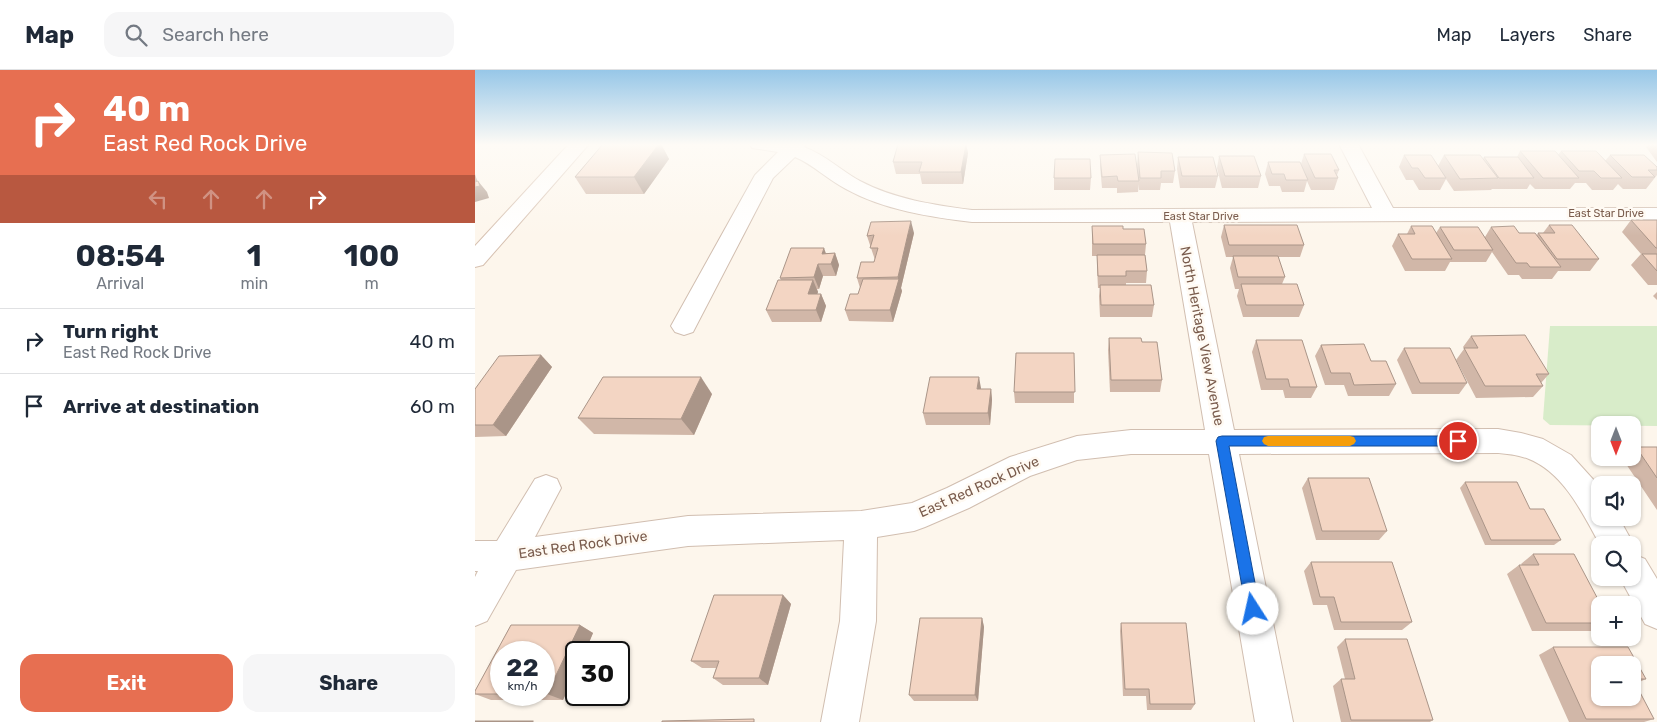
<!DOCTYPE html>
<meta charset="utf-8">
<style>
:root{--surface:#fff;--page:#f6f6f7;--text:#1f2937;--muted:#747a83;--line:#e0e1e3;--accent:#e76f51}
body{margin:0;font-family:Rubik,sans-serif;background:var(--page);color:var(--text);height:100vh;display:flex;flex-direction:column;font-size:19px;white-space:nowrap}
*{box-sizing:border-box;margin:0}
p{font-size:16px;color:var(--muted)}
.icon{flex:none;width:28px;height:28px;fill:none;stroke:currentColor;stroke-width:2;stroke-linecap:round;stroke-linejoin:round}
.map{position:relative;flex:1;overflow:hidden}
.panel{display:flex;flex-direction:column;background:var(--surface);width:475px}
.panel>*{flex:none}
.banner{background:#e76f51;color:#fff;overflow:hidden}
.needle{width:32px;rotate:180deg}
.tools{position:absolute;left:1116px;top:346px;display:grid;gap:10px}
.tools a{display:grid;place-items:center;width:50px;height:50px;border-radius:10px;background:var(--surface);box-shadow:0 1px 4px #0004;font-size:25px}
.speed{position:absolute;left:15px;top:571px;display:flex;gap:10px;font-size:25px;font-weight:700;text-align:center}
.speed>*{display:grid;place-content:center;width:65px;height:65px;border-radius:50%;background:var(--surface);box-shadow:0 1px 4px #0004;line-height:1}
.speed small{font-size:12px;font-weight:400}
.speed .limit{border:2px solid #111;border-radius:8px;background:#fff;color:#111}
.pin{position:absolute;display:grid;place-items:center;width:42px;height:42px;color:#fff;margin:-21px;border:2px solid #fff;border-radius:50%;box-shadow:0 1px 5px #0007}
.me{position:absolute;width:55px;margin:-28px;rotate:350deg;stroke-linejoin:round;filter:drop-shadow(0 0 4px #0008)}
.turn{display:flex;align-items:center;gap:18px;height:105px;padding:0 20px;font-size:22px}
.turn .icon{width:65px;height:65px;stroke-width:2.5}
.turn b{display:block;font-size:35px;line-height:42px}
.lanes{display:flex;align-items:center;height:48px;padding:0 20px;background:#0003;justify-content:center;gap:25px;direction:ltr}
.lanes .off{opacity:.35}
.eta{display:flex;justify-content:space-evenly;align-items:center;height:85px;text-align:center}
.eta b{font-size:30px;font-weight:700;line-height:35px}
.action{display:flex;gap:10px;margin-top:auto;padding:10px 20px}
.action a{flex:1;height:58px;border-radius:15px;background:var(--accent);color:#fff;font-size:20px;font-weight:700;line-height:58px;text-align:center}
.action a+a{background:var(--page);color:var(--text)}
ul{padding:0;list-style:none}
li{display:flex;align-items:center;gap:15px;height:65px;padding:0 20px;border-top:1px solid var(--line)}
li div{flex:1}
li b{display:block;font-size:19px}
li em{font-style:normal}
header{display:flex;align-items:center;gap:30px;box-sizing:border-box;height:70px;padding:0 25px;background:var(--surface);border-bottom:1px solid var(--line)}
header strong{font-size:24px}
nav{display:flex;gap:28px;margin-inline-start:auto;font-size:18px}
.search{width:350px;height:45px;background:var(--page);display:flex;align-items:center;gap:12px;box-sizing:border-box;padding:0 18px;border-radius:15px;color:var(--muted);font-size:19px}
main{display:flex;flex:1;min-height:0}
.map>svg:first-child{display:block}
.green{fill:#d8ecc9}
.lines{fill:none;stroke-linecap:round;stroke-linejoin:round}
.minor-casing{stroke:#d1beb0;stroke-width:2}
.secondary-casing{stroke:#d6c0b0;stroke-width:2}
.minor{fill:#fff;fill-rule:evenodd}
.secondary{fill:#fff;fill-rule:evenodd}
.wall{fill:#d1b7a8;fill-rule:evenodd}
.shaded-wall{fill:#aa9588}
.building{fill:#f3d5c3;stroke:#aa9588;fill-rule:evenodd}
.route{fill:#1a73e8;stroke:#114b97}
.slow{fill:#f59e0b}
.labels{text-anchor:middle;dominant-baseline:central;stroke-width:5;stroke-linejoin:round;paint-order:stroke}
.far-street-label{font-size:11px;fill:#7a5c4d;stroke:#fffaf3}
.street-label{font-size:14px;fill:#7a5c4d;stroke:#fffaf3}
</style>
<header>
<strong>Map</strong>
<div class="search"><svg class="icon" aria-label="search" viewBox="0 0 24 24"><circle cx="10" cy="10" r="6"/><path d="M15 15l6 6"/></svg>Search here</div>
<nav><a>Map</a><a>Layers</a><a>Share</a></nav>
</header>
<main>
<section class="panel">
<div class="banner">
<div class="turn"><svg class="icon" aria-label="right" viewBox="0 0 24 24"><path d="M7 20v-9h11M14 6l5 5-5 5"/></svg><div><b>40 m</b>East Red Rock Drive</div></div>
<div class="lanes"><svg class="icon off" aria-label="left" viewBox="0 0 24 24"><path d="M17 20v-9H6M10 6l-5 5 5 5"/></svg><svg class="icon off" aria-label="ahead" viewBox="0 0 24 24"><path d="M12 20V5M6 11l6-6 6 6"/></svg><svg class="icon off" aria-label="ahead" viewBox="0 0 24 24"><path d="M12 20V5M6 11l6-6 6 6"/></svg><svg class="icon" aria-label="right" viewBox="0 0 24 24"><path d="M7 20v-9h11M14 6l5 5-5 5"/></svg></div>
</div>
<div class="eta">
<div><b>08:54</b><p>Arrival</p></div>
<div><b>1</b><p>min</p></div>
<div><b>100</b><p>m</p></div>
</div>
<ul>
<li><svg class="icon" aria-label="right" viewBox="0 0 24 24"><path d="M7 20v-9h11M14 6l5 5-5 5"/></svg><div><b>Turn right</b><p>East Red Rock Drive</p></div><em>40 m</em></li>
<li><svg class="icon" aria-label="arrive" viewBox="0 0 24 24"><path d="M6 21V4h12l-3 4 3 4H6"/></svg><div><b>Arrive at destination</b></div><em>60 m</em></li>
</ul>
<div class="action"><a>Exit</a><a>Share</a></div>
</section>
<div class="map">
<svg width="1182" height="652" viewBox="0 0 1182 652">
<rect width="100%" height="100%" fill="#fdf6ec"/>
<!-- green -->
<polygon class="green" points="1075,256 1182,256 1182,356 1075,355 1068,349"/>
<g class="lines">
<!-- minor casing -->
<g class="minor-casing">
<g id="minor">
<path d="M 275,74 L 331,74 L 329,77 C 352,86 365,100 385,111 C 419,129 459,135 497,140 L 897,138 L 864,74 L 883,74 L 918,138 L 1182,138 L 1182,150 L 717,152 L 759,360 L 1023,359 L 1046,363 L 1068,369 L 1096,385 L 1125,417 L 1125,448 L 1144,448 L 1159,475 L 1158,479 L 1158,475 L 1125,475 C 1108,444 1089,403 1054,389 C 1044,385 1033,384 1023,383 L 764,384 L 818,652 L 780,652 L 734,384 L 656,384 L 602,390 L 555,406 L 494,438 L 450,457 L 439,461 L 402,467 L 401,551 L 384,652 L 346,652 L 365,551 L 369,470 L 213,476 L 41,500 L 12,551 L 0,556 L 0,507 L 3,501 L 0,501 L 0,471 L 22,471 L 60,409 L 71,405 L 82,409 L 86,418 L 60,467 L 213,446 L 386,441 L 437,433 L 472,418 L 535,387 L 602,366 L 656,360 L 730,360 L 695,152 L 497,152 C 455,147 409,140 371,119 C 353,110 339,95 320,87 L 298,108 L 218,262 L 209,265 L 200,262 L 196,256 L 280,105 L 303,82 L 277,78 Z"/>
<polygon points="1158,484 1170,489 1182,509 1182,559 1170,554 1145,508 1158,508"/>
</g>
</g>
<!-- secondary casing -->
<g class="secondary-casing">
<polygon id="secondary" points="94,74 114,74 8,195 0,197 0,176"/>
</g>
<!-- minor -->
<use href="#minor" class="minor"/>
<!-- secondary -->
<use href="#secondary" class="secondary"/>
</g>
<!-- wall -->
<g class="wall">
<polygon points="128,74 186,74 194,89 169,124 111,124 100,107"/>
<polygon points="423,74 491,74 493,83 488,114 447,114 445,104 421,104 418,92"/>
<polygon points="1174,74 1182,74 1182,92 1171,77"/>
<polygon points="1045,81 1083,85 1086,81 1130,91 1135,85 1182,97 1182,105 1171,119 1148,119 1143,114 1138,120 1117,120 1111,113 1100,113 1095,119 1060,119 1055,114 1052,119 1017,119 1016,120 979,121 971,109 965,120 944,120 938,110 931,110 924,97 929,85 963,96 969,85 1008,89 1009,87 1042,87"/>
<polygon points="663,82 700,101 698,113 686,113 685,120 664,120 664,114 663,122 642,123 642,118 627,118 625,96 625,85 662,94"/>
<polygon points="829,84 864,100 862,105 863,108 859,120 836,120 832,111 829,122 807,122 805,116 794,116 790,104 793,92 826,94"/>
<polygon points="744,86 786,106 783,118 747,118 742,98"/>
<polygon points="703,87 743,106 740,118 705,118 702,99"/>
<polygon points="579,108 616,108 615,120 579,120"/>
<polygon points="1156,150 1182,150 1182,215 1173,215 1156,195 1166,184 1147,162"/>
<polygon points="749,155 829,175 825,187 803,187 810,207 807,214 829,235 824,247 768,247 762,226 764,219 760,219 755,198 758,187 751,187 746,167"/>
<polygon points="1074,155 1124,189 1115,201 1083,201 1077,209 1047,209 1044,205 1033,205 1017,182 1011,192 975,192 970,201 930,201 917,176 923,164 932,164 936,156 961,163 965,157 1010,167 1016,157 1044,163 1062,165 1063,163 1068,163"/>
<polygon points="617,156 648,159 671,174 670,185 672,201 671,213 651,213 651,215 679,235 677,247 625,247 624,226 625,218 623,218 622,197 622,186 617,186"/>
<polygon points="439,163 426,218 427,221 418,252 374,251 370,240 383,224 385,218 382,208 399,192 400,190 392,166"/>
<polygon points="351,183 360,183 364,195 361,206 348,206 344,219 342,219 343,222 342,224 346,224 351,236 346,252 297,252 291,240 306,210 305,208"/>
<polygon points="1182,222 1182,230 1178,226"/>
<polygon points="996,266 1074,304 1066,313 1068,316 1058,327 1001,328 981,290 989,279 988,277"/>
<polygon points="634,268 667,272 687,310 685,322 635,322 633,280"/>
<polygon points="781,270 842,317 836,328 810,328 808,320 786,320 777,282"/>
<polygon points="846,275 896,291 921,314 914,326 873,326 869,315 850,315 840,286"/>
<polygon points="929,278 992,313 984,324 937,324 922,290"/>
<polygon points="599,283 599,333 540,333 539,322"/>
<polygon points="66,285 77,297 31,366 0,367 0,319"/>
<polygon points="505,319 516,319 517,330 515,355 451,355 448,343"/>
<polygon points="237,324 219,365 119,364 103,348"/>
<polygon points="1161,377 1182,377 1182,440 1147,388 1158,388 1158,380"/>
<polygon points="833,408 912,461 904,470 841,470 827,418"/>
<polygon points="990,412 1055,439 1086,470 1079,475 1010,475 985,418"/>
<polygon points="1058,484 1125,535 1125,559 1121,561 1057,561 1032,504 1044,495 1047,495 1046,494"/>
<polygon points="836,492 937,552 927,560 859,560 852,535 838,535 829,501"/>
<polygon points="308,525 316,534 293,615 248,615 238,608 241,598 227,598 216,591"/>
<polygon points="507,548 509,557 503,631 439,631 434,625"/>
<polygon points="646,553 720,634 716,640 672,640 671,626 648,626 645,561"/>
<path d="M 36,555 L 105,555 L 118,563 L 110,582 L 101,582 L 101,601 L 88,630 L 16,630 L 0,624 L 0,621 ZM 26,582 L 69,582 L 69,625 L 26,625 Z"/>
<polygon points="870,569 958,650 955,652 866,652 858,616 866,609 870,609 862,577"/>
<polygon points="1078,577 1171,609 1160,614 1179,649 1169,652 1094,652 1064,585"/>
</g>
<!-- shaded-wall -->
<g class="shaded-wall">
<polygon points="184,74 186,74 194,89 169,124 159,107"/>
<polygon points="491,74 493,83 488,114 486,102"/>
<polygon points="0,104 4,116 3,111 12,122 14,128 0,132"/>
<polygon points="436,151 439,163 426,218 427,221 418,252 415,240 423,210 423,207"/>
<polygon points="349,178 353,189 347,184"/>
<polygon points="360,183 364,195 361,206 356,194"/>
<polygon points="343,194 348,206 344,219 339,207"/>
<polygon points="338,210 343,222 338,236 333,224"/>
<polygon points="346,224 351,236 346,252 341,240"/>
<polygon points="66,285 77,297 31,366 18,355"/>
<polygon points="226,307 237,324 219,365 206,349"/>
<polygon points="504,307 506,318 504,330 502,319"/>
<polygon points="516,319 517,330 515,355 513,343"/>
<polygon points="308,525 316,534 293,615 284,608"/>
<polygon points="507,548 509,557 503,631 500,625"/>
<polygon points="105,555 118,563 110,582 101,582 101,601 88,630 72,624"/>
</g>
<!-- building -->
<g class="building">
<polygon points="128,74 184,74 159,107 100,107"/>
<polygon points="423,74 491,74 486,102 444,102 447,92 418,92"/>
<polygon points="1045,81 1080,81 1104,108 1068,108"/>
<polygon points="1086,81 1121,81 1147,108 1126,108 1119,101 1104,101"/>
<polygon points="663,82 697,83 700,101 686,101 686,108 665,108"/>
<polygon points="660,84 664,111 643,111 642,106 627,107 625,85"/>
<polygon points="829,84 856,84 864,100 859,100 863,108 840,108"/>
<polygon points="929,85 956,85 971,108 950,108 943,98 937,98"/>
<polygon points="969,85 1005,85 1023,108 985,109"/>
<polygon points="1135,85 1169,85 1182,97 1182,100 1173,100 1180,107 1157,107"/>
<polygon points="744,86 779,86 786,106 750,106"/>
<polygon points="703,87 738,87 743,106 707,106"/>
<polygon points="1009,87 1043,87 1059,108 1024,108"/>
<polygon points="580,89 615,89 616,108 579,108"/>
<polygon points="793,92 825,92 833,110 811,110 809,104 797,104"/>
<polygon points="3,111 5,116 0,117 0,112"/>
<polygon points="1156,150 1182,150 1182,178 1181,178"/>
<polygon points="436,151 423,207 382,208 386,192 399,192 403,178 395,178 399,165 392,166 396,152"/>
<polygon points="749,155 822,155 829,175 754,175"/>
<polygon points="1074,155 1097,155 1124,189 1082,189 1063,163 1080,163"/>
<polygon points="617,156 648,156 648,159 669,159 671,174 618,174"/>
<polygon points="936,156 957,156 977,189 937,189 923,164 940,164"/>
<polygon points="1039,156 1044,163 1060,163 1086,197 1055,197 1052,193 1041,193 1016,157"/>
<polygon points="965,157 1003,157 1018,180 979,180"/>
<polygon points="316,178 349,178 347,184 360,183 356,194 343,194 339,207 305,208"/>
<polygon points="1167,184 1182,184 1182,201"/>
<polygon points="622,185 670,185 672,201 651,201 651,206 623,206"/>
<polygon points="758,186 803,186 810,207 763,207"/>
<polygon points="388,209 424,209 415,240 370,240 375,224 383,224"/>
<polygon points="303,210 338,210 333,224 346,224 341,240 291,240"/>
<polygon points="766,214 822,214 829,235 771,235"/>
<polygon points="625,215 676,215 679,235 626,235"/>
<polygon points="1050,265 1074,304 1061,304 1068,316 1010,316 989,278 1003,278 996,266"/>
<polygon points="634,268 666,268 667,272 682,272 687,310 636,310"/>
<polygon points="781,270 827,270 842,317 815,317 813,309 791,309"/>
<polygon points="889,274 896,291 911,291 921,314 879,315 875,303 856,303 846,275"/>
<polygon points="929,278 975,278 992,313 945,313"/>
<polygon points="541,283 599,283 600,322 539,322"/>
<polygon points="66,285 18,355 0,355 0,319 24,286"/>
<polygon points="128,307 226,307 206,349 103,348"/>
<polygon points="455,307 504,307 502,319 516,319 513,343 448,343"/>
<polygon points="1161,377 1182,377 1182,408"/>
<polygon points="833,408 894,408 912,461 847,461"/>
<polygon points="990,412 1042,412 1055,439 1069,439 1086,470 1016,470"/>
<polygon points="1058,484 1099,484 1126,535 1125,535 1125,553 1071,553 1044,495 1064,495"/>
<polygon points="836,492 917,492 937,552 866,552 859,527 845,527"/>
<polygon points="239,525 308,525 284,608 238,608 244,591 216,591"/>
<polygon points="445,548 507,548 500,625 434,625"/>
<polygon points="646,553 711,553 720,634 675,634 674,619 650,619"/>
<polygon points="36,555 105,555 72,624 69,624 69,582 26,582 26,624 0,624 0,621"/>
<polygon points="870,569 932,569 958,650 876,650 866,609 880,609"/>
<path d="M 1078,577 L 1153,577 L 1171,609 L 1158,609 L 1179,649 L 1111,649 ZM 1125,595 L 1158,595 L 1158,628 L 1125,628 Z"/>
<polygon points="279,649 279,652 187,652 187,651"/>
<rect x="0" y="651" width="58" height="1"/>
</g>
<!-- sky -->
<linearGradient id="sky" x2="0" y2="1"><stop stop-color="#97c7e8"/><stop offset="0.45" stop-color="#fefbf6"/><stop offset="1" stop-color="#fefbf6" stop-opacity="0"/></linearGradient>
<rect width="1182" height="166" fill="url(#sky)"/>
<!-- route -->
<polygon class="route" points="747,366 983,366 988,367 989,371 988,374 983,376 754,376 785,539 783,544 778,546 773,544 771,539 741,371 743,367"/>
<!-- slow -->
<polygon class="slow" points="793,366 875,366 879,367 881,371 879,374 875,376 793,376 789,374 787,371 789,367"/>
<g class="labels">
<!-- far-street labels -->
<g class="far-street-label">
<text x="1131" y="143">East Star Drive</text>
<text x="726" y="146">East Star Drive</text>
</g>
<!-- street labels -->
<g class="street-label">
<text transform="translate(727 266) rotate(79)">North Heritage View Avenue</text>
<text transform="translate(504 417) rotate(-24)">East Red Rock Drive</text>
<text transform="translate(108 475) rotate(-8)">East Red Rock Drive</text>
</g>
</g>
</svg>
<div class="tools">
<a><svg class="needle" viewBox="-14 -14 28 28"><path d="M0-13l5 13h-10z" fill="#e53935"/><path d="M0 13l5-13h-10z" fill="#747a83"/></svg></a>
<a><svg class="icon" aria-label="sound" viewBox="0 0 24 24"><path d="M4 9h4l5-4v14l-5-4H4zM17 9q2 3 0 6"/></svg></a>
<a><svg class="icon" aria-label="search" viewBox="0 0 24 24"><circle cx="10" cy="10" r="6"/><path d="M15 15l6 6"/></svg></a>
<a>+</a>
<a>−</a>
</div>
<div class="speed"><div>22<small>km/h</small></div><div class="limit">30</div></div>
<div class="pin" style="left:983px;top:371px;background:#d93025"><svg class="icon" aria-label="arrive" viewBox="0 0 24 24"><path d="M6 21V4h12l-3 4 3 4H6"/></svg></div>
<svg class="me" style="left:778px;top:539px" viewBox="-20 -20 40 40"><circle r="19" fill="#fff"/><path d="M0-13L10 11 0 6-10 11z" fill="#1a73e8"/></svg>
</div>
</main>
